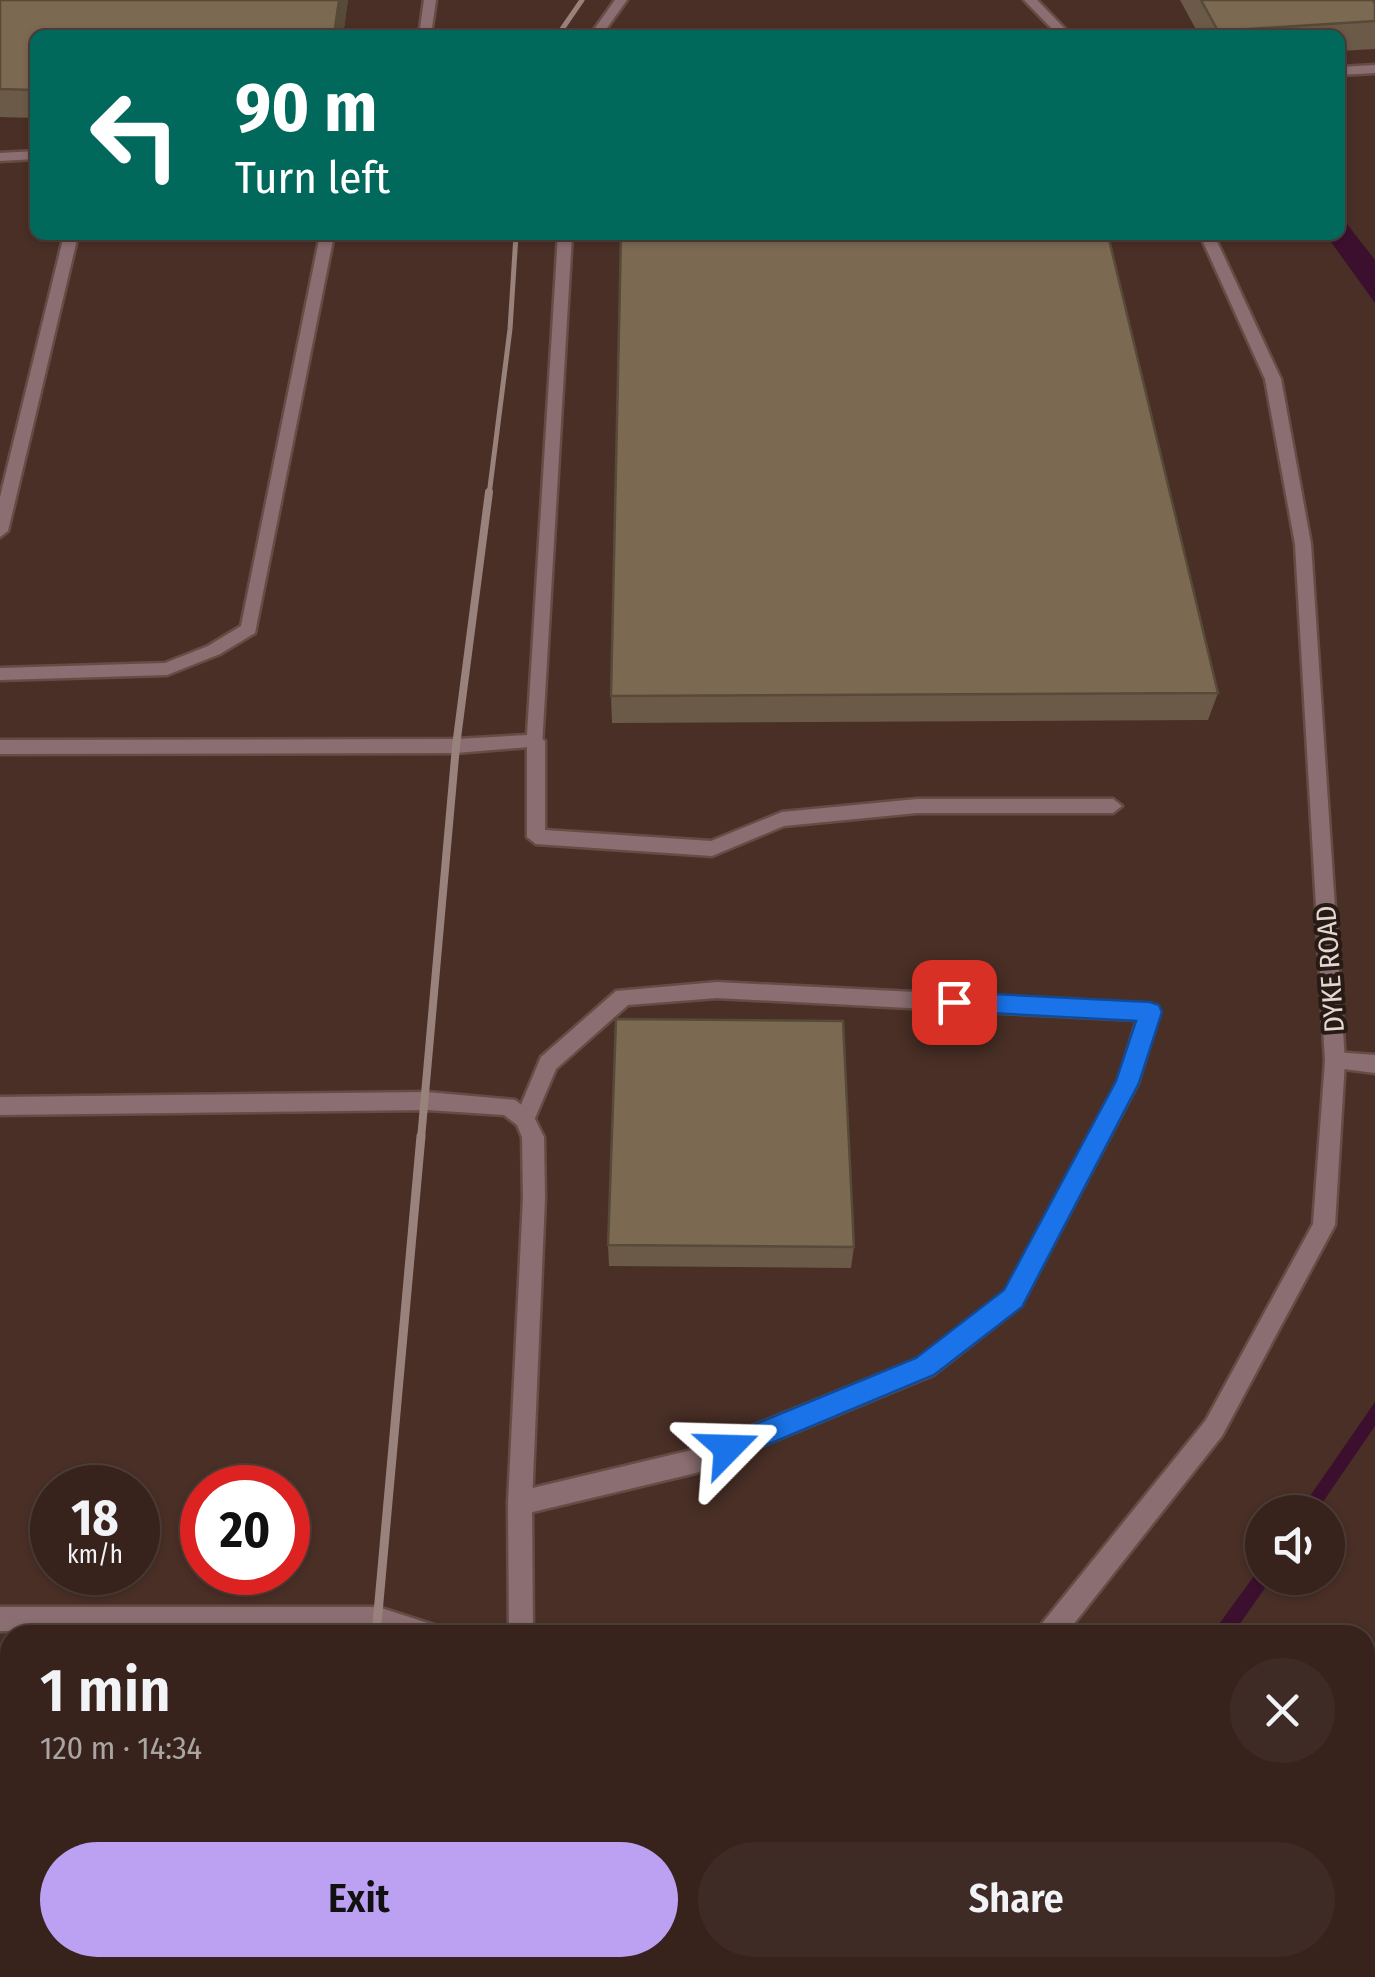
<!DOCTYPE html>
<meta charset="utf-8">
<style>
:root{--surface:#37231c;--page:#3e2b25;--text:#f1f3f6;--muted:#aaa4a3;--line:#51403b;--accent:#bca0f2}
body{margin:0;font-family:"Fira Sans Condensed",sans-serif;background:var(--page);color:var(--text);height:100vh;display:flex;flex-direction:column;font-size:38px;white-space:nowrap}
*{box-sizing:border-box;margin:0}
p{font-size:32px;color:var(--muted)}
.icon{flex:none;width:55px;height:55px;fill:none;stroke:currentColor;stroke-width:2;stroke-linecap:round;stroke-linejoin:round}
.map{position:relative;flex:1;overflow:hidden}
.sheet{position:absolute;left:0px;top:1625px;width:1375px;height:352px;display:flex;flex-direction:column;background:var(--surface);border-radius:30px 30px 0 0;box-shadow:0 2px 8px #0004,0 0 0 2px var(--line)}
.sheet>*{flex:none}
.guide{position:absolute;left:30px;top:30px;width:1315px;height:210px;border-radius:15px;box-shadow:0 2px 8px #0004,0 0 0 2px var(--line);background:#00695c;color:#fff;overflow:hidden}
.tools{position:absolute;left:1245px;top:1495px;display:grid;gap:20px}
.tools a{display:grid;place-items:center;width:100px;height:100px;border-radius:50%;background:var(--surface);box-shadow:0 2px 8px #0004,0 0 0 2px var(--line);font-size:50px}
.speed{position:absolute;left:30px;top:1465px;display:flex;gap:20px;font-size:50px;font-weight:700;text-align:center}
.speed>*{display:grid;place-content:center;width:130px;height:130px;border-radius:50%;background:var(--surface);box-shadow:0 2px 8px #0004,0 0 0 2px var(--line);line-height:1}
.speed small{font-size:25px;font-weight:400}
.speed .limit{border:15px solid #d22;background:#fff;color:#111}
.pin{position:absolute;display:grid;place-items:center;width:85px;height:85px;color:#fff;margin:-42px;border-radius:20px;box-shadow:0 5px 15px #0006}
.me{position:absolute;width:110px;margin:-55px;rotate:68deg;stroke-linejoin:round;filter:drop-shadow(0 0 8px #0008)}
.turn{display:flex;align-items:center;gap:35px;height:210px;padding:0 40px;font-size:45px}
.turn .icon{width:130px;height:130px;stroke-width:2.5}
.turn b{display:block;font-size:70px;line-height:85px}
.round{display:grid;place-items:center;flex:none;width:105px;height:105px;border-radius:52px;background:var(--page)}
.overview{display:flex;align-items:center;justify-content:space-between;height:170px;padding:0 40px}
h1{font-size:60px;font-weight:600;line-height:75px}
.cta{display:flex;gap:20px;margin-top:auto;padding:20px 40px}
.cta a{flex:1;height:115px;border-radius:60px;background:var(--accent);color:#111;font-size:40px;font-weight:600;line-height:115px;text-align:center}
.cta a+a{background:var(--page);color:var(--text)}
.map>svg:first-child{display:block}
.water{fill:#3c0f2f}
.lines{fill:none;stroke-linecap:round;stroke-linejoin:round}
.lane-casing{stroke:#654d45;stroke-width:5}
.street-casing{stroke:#654d45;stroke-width:5}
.lane{fill:#8b6e71;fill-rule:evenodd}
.street{fill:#8b6e71;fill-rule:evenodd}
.rail-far2{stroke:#98827b;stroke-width:5}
.rail-far1{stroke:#98827b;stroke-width:8}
.rail{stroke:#98827b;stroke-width:9}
.wall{fill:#6b5a47}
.shaded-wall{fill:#574a39}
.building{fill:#7c6952;stroke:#574a39;stroke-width:2.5}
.route{fill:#1a73e8;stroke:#114b97;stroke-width:2.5}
.labels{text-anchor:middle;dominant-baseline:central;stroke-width:8;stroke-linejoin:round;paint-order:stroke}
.street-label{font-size:28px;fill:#e7d6d0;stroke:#271b16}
</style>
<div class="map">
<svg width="1375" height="1977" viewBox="0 0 1375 1977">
<rect width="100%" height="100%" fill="#492f26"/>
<!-- water -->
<g class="water">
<polygon points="1340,215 1375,260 1375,303 1326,235 1340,235"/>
<polygon points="1375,1402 1375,1426 1316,1512 1299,1512"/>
<polygon points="1262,1565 1262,1578 1272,1578 1232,1635 1211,1635"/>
</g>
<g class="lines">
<!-- lane casing -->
<g class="lane-casing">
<g id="lane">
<polygon points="1375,65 1375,73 1340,75 1340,67"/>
<polygon points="536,734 545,741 545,830 711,841 782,812 917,799 1113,799 1122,806 1113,813 917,813 784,826 712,856 536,844 527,837 527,741"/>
<polygon points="717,982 1150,1004 1157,1006 1160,1012 1138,1083 1021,1306 933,1375 696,1473 520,1515 512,1511 508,1503 512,1495 520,1491 696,1449 917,1359 1005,1292 1118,1081 1137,1020 717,998 628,1005 556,1069 532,1125 525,1128 518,1125 515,1119 541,1057 616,991"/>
<polygon points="1335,1052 1375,1055 1375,1073 1328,1067 1325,1061 1328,1055"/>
</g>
</g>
<!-- street casing -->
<g class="street-casing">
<g id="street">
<polygon points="424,0 436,0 431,35 419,35"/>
<polygon points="615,0 627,0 602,35 590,35"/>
<polygon points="1024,0 1037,0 1071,35 1058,35"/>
<polygon points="35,151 35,159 0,161 0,153"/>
<polygon points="64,235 78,235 8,531 0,537 0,497"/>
<polygon points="320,235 334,235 255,633 220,654 167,675 0,680 0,668 165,663 208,646 241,626"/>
<polygon points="558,235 572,235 542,746 456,753 0,754 0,740 456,739 527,735"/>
<polygon points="1200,235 1214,235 1281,379 1311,544 1345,1061 1335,1225 1222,1436 1065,1635 1037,1635 1040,1626 1206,1420 1313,1224 1325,1061 1295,544 1265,379"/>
<polygon points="427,1092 515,1100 532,1113 544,1137 545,1198 532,1503 533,1635 509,1635 508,1503 523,1198 522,1137 517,1125 504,1115 427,1110 0,1115 0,1097"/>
<polygon points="0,1607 378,1607 437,1626 440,1635 389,1635 378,1631 0,1631"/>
<polygon points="517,1968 545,1968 549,1977 521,1977"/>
<polygon points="768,1968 799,1968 795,1977 764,1977"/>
</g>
</g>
<!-- lane -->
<use href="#lane" class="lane"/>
<!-- street -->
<use href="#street" class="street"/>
<!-- rail-far2 -->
<g class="rail-far2">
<polyline points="558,35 582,0"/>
<polyline points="489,495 510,329 516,235"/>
</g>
<!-- rail-far1 -->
<polyline class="rail-far1" points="421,1139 456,746 489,492"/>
<!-- rail -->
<g class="rail">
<polyline points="376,1635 421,1136"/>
<polyline points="319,1977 321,1968"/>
</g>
</g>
<!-- wall -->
<g class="wall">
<polygon points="0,0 348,0 343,35 35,35 35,118 0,117"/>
<polygon points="1180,0 1373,0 1375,4 1375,49 1340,51 1340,35 1199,35"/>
<polygon points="1218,693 1208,720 612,723 611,696"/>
<polygon points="608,1245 854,1247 851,1268 609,1266"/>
<polygon points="1375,1662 1375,1977 1131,1977 1127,1968 1365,1968 1370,1815 1365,1807 1365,1667"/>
</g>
<!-- shaded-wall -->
<polygon class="shaded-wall" points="339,0 348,0 343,35 334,35"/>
<!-- building -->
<g class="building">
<polygon points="0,0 339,0 334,35 35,35 35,90 0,89"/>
<polygon points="1201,0 1373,0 1375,4 1375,21 1218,31"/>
<polygon points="621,235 1108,235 1218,693 611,696"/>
<polygon points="616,1019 843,1021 854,1247 608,1245"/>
<polygon points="1375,1662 1375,1782 1365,1765 1365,1667"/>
<polygon points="1375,1813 1375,1977 1146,1977 1142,1968 1365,1968 1365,1818"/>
</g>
<!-- route -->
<polygon class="route" points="954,992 1150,1002 1159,1005 1162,1012 1139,1083 1022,1307 934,1375 728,1461 719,1457 715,1448 719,1439 916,1358 1004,1290 1116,1081 1136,1021 954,1011 945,1008 942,1002 945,995"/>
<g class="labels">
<!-- street labels -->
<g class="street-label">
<text transform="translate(1330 969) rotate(-94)">DYKE ROAD</text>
</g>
</g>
</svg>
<div class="tools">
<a><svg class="icon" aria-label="sound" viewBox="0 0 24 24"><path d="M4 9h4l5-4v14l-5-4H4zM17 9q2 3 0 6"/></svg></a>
</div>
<div class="speed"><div>18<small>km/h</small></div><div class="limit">20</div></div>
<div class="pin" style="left:954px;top:1002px;background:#d93025"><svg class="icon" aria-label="arrive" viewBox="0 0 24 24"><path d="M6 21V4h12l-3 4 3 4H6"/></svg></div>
<svg class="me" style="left:728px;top:1448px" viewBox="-20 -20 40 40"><path d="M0-17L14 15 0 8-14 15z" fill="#1a73e8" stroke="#fff" stroke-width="4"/></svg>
<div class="guide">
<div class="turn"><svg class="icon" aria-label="left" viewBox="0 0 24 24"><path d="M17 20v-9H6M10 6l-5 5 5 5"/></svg><div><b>90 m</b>Turn left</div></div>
</div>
<section class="sheet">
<div class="overview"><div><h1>1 min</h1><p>120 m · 14:34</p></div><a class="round"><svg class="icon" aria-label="close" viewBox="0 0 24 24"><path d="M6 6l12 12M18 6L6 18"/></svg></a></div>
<div class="cta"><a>Exit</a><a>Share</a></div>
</section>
</div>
